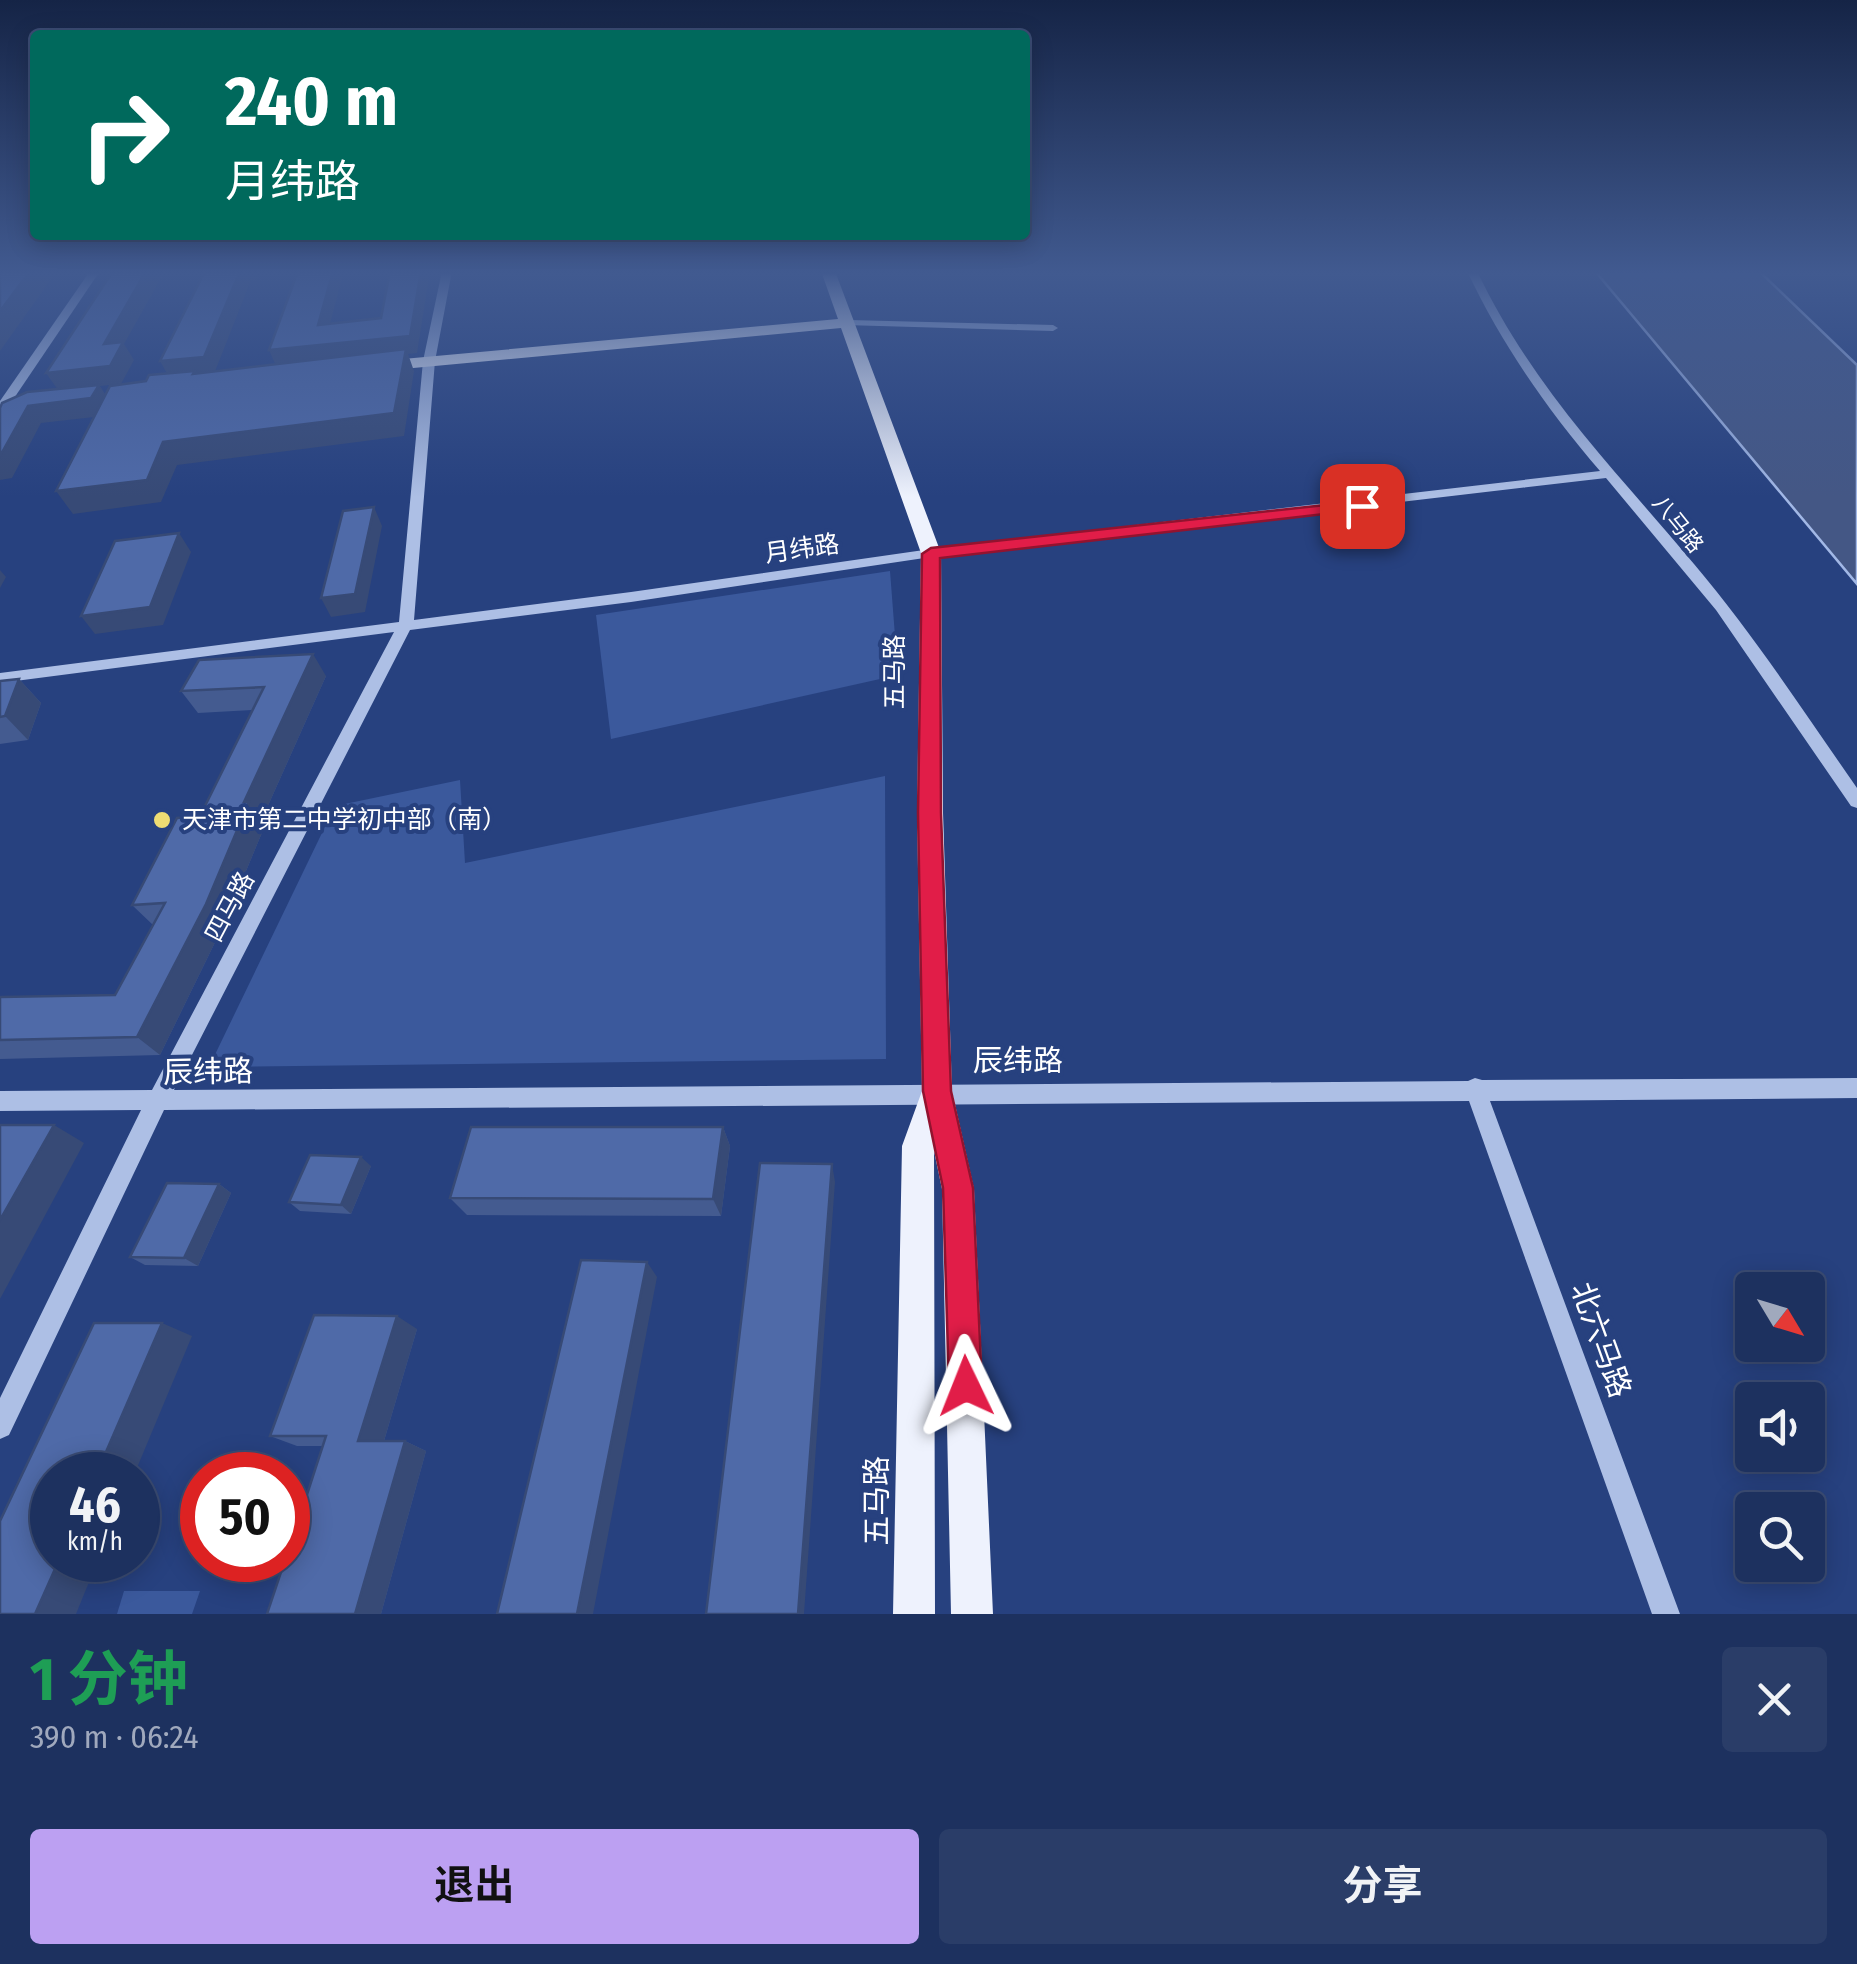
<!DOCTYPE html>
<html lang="zh">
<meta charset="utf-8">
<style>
:root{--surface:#1d315f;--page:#2a3d68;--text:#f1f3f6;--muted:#a0a9bd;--line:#3b4c74;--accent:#bca0f2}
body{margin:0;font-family:"Fira Sans Condensed","Noto Sans SC",sans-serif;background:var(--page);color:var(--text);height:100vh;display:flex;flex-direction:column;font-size:38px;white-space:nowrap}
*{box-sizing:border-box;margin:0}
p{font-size:32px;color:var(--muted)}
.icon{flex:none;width:55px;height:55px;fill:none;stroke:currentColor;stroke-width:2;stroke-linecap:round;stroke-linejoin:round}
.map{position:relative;height:1614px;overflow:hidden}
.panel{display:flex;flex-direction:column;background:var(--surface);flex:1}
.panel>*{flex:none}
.top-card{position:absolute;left:30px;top:30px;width:1000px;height:210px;border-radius:10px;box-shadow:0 5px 25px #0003,0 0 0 2px var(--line);background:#00695c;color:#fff;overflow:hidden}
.needle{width:65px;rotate:128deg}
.buttons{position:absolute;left:1735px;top:1272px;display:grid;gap:20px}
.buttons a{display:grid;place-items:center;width:90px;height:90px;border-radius:10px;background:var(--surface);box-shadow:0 5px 25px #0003,0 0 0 2px var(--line);font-size:50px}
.speed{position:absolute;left:30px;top:1452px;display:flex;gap:20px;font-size:50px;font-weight:700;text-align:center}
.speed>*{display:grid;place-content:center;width:130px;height:130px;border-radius:50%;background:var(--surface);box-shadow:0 5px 25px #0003,0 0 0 2px var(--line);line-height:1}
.speed small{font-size:25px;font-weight:400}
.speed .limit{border:15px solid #d22;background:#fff;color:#111}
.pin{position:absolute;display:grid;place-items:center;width:85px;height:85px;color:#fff;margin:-42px;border-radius:20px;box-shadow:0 5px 15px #0006}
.me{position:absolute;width:110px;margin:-55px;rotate:358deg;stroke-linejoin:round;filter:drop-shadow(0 0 8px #0008)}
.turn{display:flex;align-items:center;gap:35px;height:210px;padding:0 30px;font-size:45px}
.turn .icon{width:130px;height:130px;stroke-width:2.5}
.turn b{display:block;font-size:70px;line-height:85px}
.round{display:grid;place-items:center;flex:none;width:105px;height:105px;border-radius:10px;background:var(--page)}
.headline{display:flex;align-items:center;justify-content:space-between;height:170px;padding:0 30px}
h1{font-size:60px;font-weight:700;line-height:75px;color:#1e9e55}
.primary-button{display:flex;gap:20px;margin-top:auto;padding:20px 30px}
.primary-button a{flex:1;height:115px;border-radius:10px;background:var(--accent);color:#111;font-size:40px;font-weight:700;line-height:115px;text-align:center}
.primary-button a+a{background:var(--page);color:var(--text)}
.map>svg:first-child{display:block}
.green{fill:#3b599c}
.water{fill:#445785;stroke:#a2b8e6;stroke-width:2.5}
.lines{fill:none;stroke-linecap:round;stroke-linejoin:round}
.minor{fill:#adbfe5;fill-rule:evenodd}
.major{fill:#eef2fd;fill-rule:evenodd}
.wall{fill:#445b90}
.shaded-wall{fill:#374a76}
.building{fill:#4f6aa8;stroke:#374a76;stroke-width:2.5}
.route{fill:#e11d48;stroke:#92132f;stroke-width:2.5}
.poi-dot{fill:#eedc73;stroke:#27417f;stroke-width:4}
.labels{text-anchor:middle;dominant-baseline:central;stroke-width:8;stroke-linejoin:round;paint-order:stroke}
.far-street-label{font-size:22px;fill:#fff;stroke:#27417f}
.street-label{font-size:25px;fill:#fff;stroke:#27417f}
.poi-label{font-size:25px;fill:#fff;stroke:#27417f;text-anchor:start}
.near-street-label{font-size:30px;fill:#fff;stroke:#27417f}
</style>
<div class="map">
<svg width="1857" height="1614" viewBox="0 0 1857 1614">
<rect width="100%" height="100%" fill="#27417f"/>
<!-- green -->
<g class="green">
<polygon points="890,571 898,675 611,739 596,615"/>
<polygon points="885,776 886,1059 209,1067 335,806 460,780 465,863"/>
<polygon points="124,1591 200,1591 192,1614 117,1614"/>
</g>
<!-- water -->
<polygon class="water" points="1595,271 1759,271 1857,365 1857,584"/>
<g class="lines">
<!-- minor -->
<g class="minor">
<polygon points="90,271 100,271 4,413 0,414 0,401"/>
<path d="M 442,271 L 452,271 L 435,361 L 414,620 L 631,592 L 931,549 L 1600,471 C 1547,409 1502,345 1467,271 L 1477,271 C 1534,390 1612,466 1694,564 C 1754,635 1804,712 1857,788 L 1857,808 L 1851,806 L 1716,610 L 1606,478 L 931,557 L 631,602 L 410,630 L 174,1090 L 1468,1081 L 1475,1078 L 1482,1080 L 1857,1078 L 1857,1098 L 1490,1101 L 1680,1614 L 1652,1614 L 1469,1101 L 164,1110 L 9,1435 L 0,1439 L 0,1398 L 141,1110 L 0,1111 L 0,1091 L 152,1090 L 394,632 L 0,683 L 0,673 L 399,622 L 423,361 Z"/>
<polygon points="849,320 1053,325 1058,328 1053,331 845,325 844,323"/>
</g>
<!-- major -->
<polygon class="major" points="821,271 835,271 941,553 943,813 952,1091 974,1189 993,1614 951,1614 942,1189 934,1151 935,1614 893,1614 902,1146 922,1091 917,813 921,553 841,328 381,371 373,366 381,361 838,319"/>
</g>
<!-- wall -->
<g class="wall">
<polygon points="326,676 262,819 266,823 224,924 160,1055 0,1059 0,997 115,995 153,925 132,905 200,816 252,710 198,713 181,691"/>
<polygon points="19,679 41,703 28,740 0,744 0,681"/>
<polygon points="723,1127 730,1146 721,1216 467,1215 450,1198"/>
<polygon points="371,1166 351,1214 300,1211 289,1202"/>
<polygon points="219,1184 231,1193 198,1266 145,1265 130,1257"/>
<polygon points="417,1329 384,1441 405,1441 426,1451 381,1614 267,1614 323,1446 297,1446 270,1436"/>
</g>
<!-- shaded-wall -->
<g class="shaded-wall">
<polygon points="30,271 57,271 0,351 0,311"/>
<polygon points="146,271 165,271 124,344 134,360 121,384 100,386 110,402 103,416 41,423 12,478 0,480 0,456 28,406 58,390 46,373 104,344"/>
<polygon points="240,271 260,271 257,280 251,280 214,374 170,379 160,361"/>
<polygon points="333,271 344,271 325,342 318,325"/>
<polygon points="421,271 430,271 417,353 408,354 414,371 404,436 177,465 161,502 73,514 56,491 163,442 277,368 269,350 410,336"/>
<polygon points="374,507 382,526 365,612 331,617 321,598"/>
<polygon points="179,533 191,552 163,625 95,634 81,616"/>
<polygon points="0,570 6,577 0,588"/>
<polygon points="313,654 326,676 262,819 266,823 224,924 160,1055 137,1037"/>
<polygon points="19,679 41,703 28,740 5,716"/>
<polygon points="54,1125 84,1143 0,1299 0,1220"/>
<polygon points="723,1127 730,1146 721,1216 713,1199"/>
<polygon points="361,1157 371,1166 351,1214 341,1205"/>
<polygon points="832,1164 835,1182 804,1614 798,1614"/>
<polygon points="219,1184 231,1193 198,1266 184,1258"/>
<polygon points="647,1262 657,1277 593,1614 577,1614"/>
<polygon points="397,1316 417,1329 381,1451 358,1441"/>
<polygon points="162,1323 192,1336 134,1475 96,1475"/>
<polygon points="405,1441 426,1451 381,1614 355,1614"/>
<polygon points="59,1560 98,1560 76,1614 35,1614"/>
</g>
<!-- building -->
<g class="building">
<polygon points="0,271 30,271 0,311"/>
<polygon points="113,271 146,271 104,344 123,342 110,366 46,373"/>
<polygon points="205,271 240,271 204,357 160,361"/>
<polygon points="298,271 333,271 318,325 381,318 390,271 421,271 410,336 269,350"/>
<polygon points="406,349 394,413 163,442 147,480 56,491 110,386 146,381 149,375 195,371 193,374"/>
<polygon points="99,385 91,398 28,406 0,456 0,408 2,403 27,392"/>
<polygon points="374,507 355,594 321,598 343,511"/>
<polygon points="179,533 150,607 81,616 115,541"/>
<polygon points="313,654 244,802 249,802 206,904 137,1037 0,1040 0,997 115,995 165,903 132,905 177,818 200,816 264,687 181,691 199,660"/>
<polygon points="19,679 5,716 0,717 0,681"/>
<polygon points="0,1125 54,1125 0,1220"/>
<polygon points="471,1127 723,1127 713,1199 450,1198"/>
<polygon points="310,1155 361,1157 341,1205 289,1202"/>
<polygon points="760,1163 832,1164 798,1614 706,1614"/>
<polygon points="167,1183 219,1184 184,1258 130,1257"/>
<polygon points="581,1260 647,1262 577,1614 497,1614"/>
<polygon points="314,1315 397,1316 358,1441 405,1441 355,1614 267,1614 285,1560 288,1560 288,1553 326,1436 270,1436"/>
<polygon points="94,1323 162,1323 96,1475 52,1475 52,1560 59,1560 35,1614 0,1614 0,1521"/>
</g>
<!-- sky -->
<linearGradient id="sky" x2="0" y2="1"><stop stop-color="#152446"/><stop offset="0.55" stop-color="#415a90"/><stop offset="1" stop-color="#415a90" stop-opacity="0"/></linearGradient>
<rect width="1857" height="497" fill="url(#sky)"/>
<!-- route -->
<polygon class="route" points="1362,501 1368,502 1368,509 940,558 941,813 951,1091 973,1188 982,1386 978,1398 966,1402 954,1398 949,1386 943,1188 923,1091 918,813 922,554 931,548"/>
<!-- markers -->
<circle class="poi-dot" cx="162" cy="820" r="10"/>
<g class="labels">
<!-- far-street labels -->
<g class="far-street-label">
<text transform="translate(1678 524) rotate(51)">八马路</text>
</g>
<!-- street labels -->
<g class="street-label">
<text transform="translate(802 549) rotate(-8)">月纬路</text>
<text transform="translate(895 672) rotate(-90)">五马路</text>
<text transform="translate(230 907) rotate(-62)">四马路</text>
</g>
<!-- poi labels -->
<g class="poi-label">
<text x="182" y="820">天津市第二中学初中部（南）</text>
</g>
<!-- near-street labels -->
<g class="near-street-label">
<text x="1018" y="1061">辰纬路</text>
<text transform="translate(208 1072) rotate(-1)">辰纬路</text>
<text transform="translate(1601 1340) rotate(70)">北六马路</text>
<text transform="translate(877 1501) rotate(-90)">五马路</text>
</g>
</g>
</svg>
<div class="buttons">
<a><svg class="needle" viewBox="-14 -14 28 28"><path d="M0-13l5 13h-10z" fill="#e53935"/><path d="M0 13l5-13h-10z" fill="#a0a9bd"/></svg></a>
<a><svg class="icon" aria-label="sound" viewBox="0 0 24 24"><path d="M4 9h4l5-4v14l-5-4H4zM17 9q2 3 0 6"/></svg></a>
<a><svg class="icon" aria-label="search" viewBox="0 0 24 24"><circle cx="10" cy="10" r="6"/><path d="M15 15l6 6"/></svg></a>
</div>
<div class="speed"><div>46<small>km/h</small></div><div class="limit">50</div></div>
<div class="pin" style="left:1362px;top:506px;background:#d93025"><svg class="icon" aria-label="arrive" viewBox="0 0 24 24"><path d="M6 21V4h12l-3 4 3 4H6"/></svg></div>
<svg class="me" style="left:966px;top:1386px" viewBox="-20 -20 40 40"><path d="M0-17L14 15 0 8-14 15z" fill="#e11d48" stroke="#fff" stroke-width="4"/></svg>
<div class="top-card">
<div class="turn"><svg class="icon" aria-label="right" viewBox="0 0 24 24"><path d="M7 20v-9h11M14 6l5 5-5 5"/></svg><div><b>240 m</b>月纬路</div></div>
</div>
</div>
<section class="panel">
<div class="headline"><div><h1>1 分钟</h1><p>390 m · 06:24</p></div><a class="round"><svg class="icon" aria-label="close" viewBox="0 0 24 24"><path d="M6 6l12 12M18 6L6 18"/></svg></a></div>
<div class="primary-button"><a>退出</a><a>分享</a></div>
</section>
